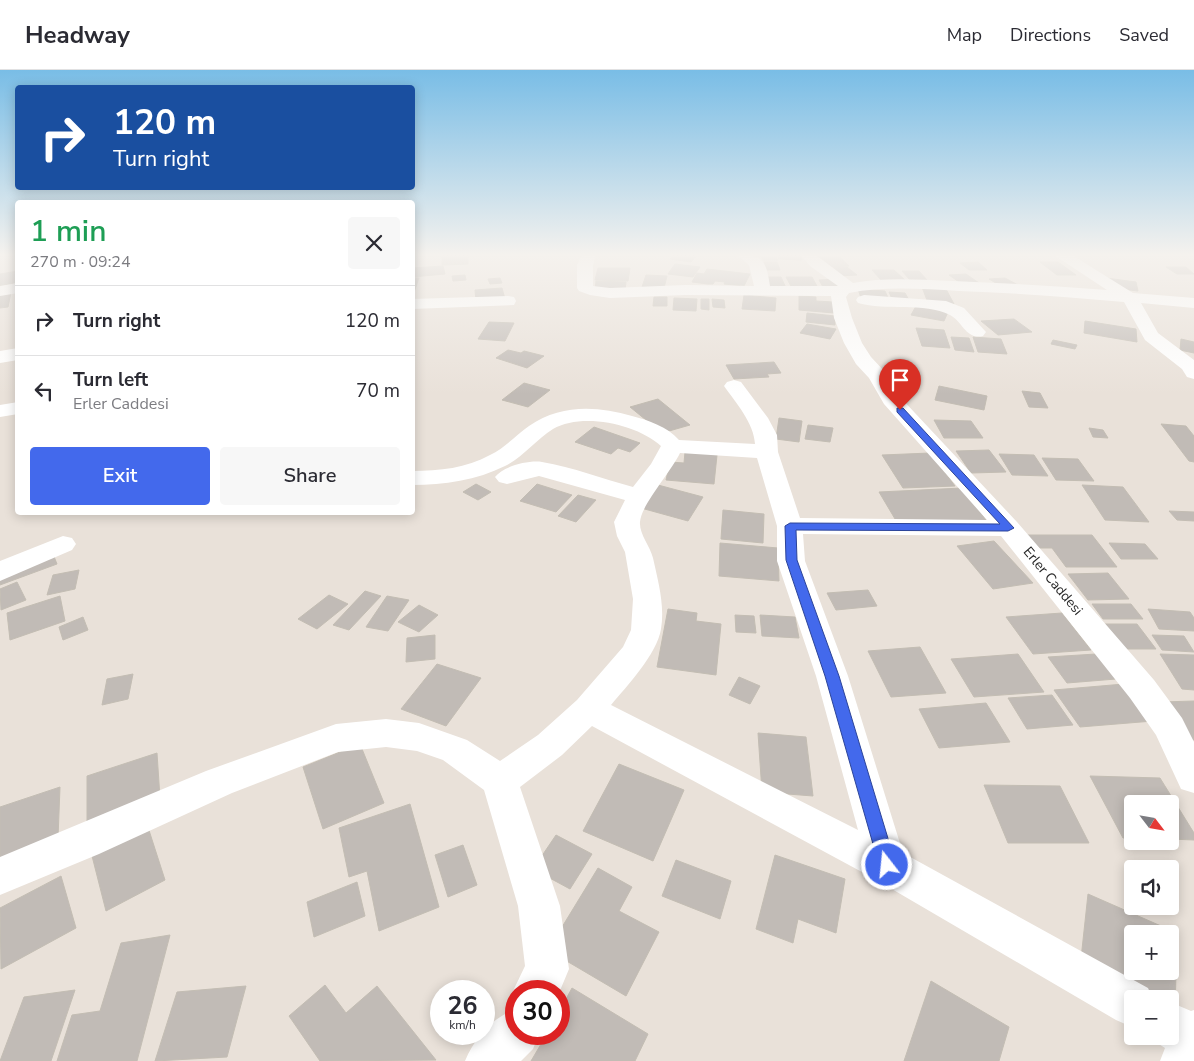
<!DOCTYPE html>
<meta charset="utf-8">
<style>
:root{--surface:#fff;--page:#f7f7f7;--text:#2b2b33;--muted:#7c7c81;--line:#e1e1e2;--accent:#4369ec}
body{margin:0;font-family:"Nunito Sans",sans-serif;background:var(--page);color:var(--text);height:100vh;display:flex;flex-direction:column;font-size:19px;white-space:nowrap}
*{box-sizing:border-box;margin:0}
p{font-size:16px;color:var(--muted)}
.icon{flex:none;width:28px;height:28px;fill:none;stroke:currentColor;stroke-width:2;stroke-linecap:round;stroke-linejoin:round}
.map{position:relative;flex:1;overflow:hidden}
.details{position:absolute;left:15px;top:130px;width:400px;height:315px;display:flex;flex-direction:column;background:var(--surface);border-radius:5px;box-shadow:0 2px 12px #0003}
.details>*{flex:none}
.top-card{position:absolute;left:15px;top:15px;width:400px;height:105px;border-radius:5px;box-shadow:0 2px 12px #0003;background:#1a4fa0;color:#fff;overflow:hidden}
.needle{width:32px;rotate:121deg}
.fabs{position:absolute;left:1124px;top:725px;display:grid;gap:10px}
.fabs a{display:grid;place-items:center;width:55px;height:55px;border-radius:5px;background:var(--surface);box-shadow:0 2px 12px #0003;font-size:25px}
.speed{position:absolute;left:430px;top:910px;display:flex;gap:10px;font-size:25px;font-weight:700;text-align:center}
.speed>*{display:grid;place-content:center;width:65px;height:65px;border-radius:50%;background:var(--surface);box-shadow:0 2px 12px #0003;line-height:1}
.speed small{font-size:12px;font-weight:400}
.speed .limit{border:8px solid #d22;background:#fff;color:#111}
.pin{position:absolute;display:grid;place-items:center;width:42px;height:42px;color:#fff;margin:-51px -21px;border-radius:50% 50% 50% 0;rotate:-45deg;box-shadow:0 0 5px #0007}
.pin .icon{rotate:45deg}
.me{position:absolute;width:55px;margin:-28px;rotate:344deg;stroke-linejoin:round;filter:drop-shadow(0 0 4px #0008)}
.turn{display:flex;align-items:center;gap:18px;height:105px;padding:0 15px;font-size:22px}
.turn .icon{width:65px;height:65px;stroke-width:2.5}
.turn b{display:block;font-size:35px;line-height:42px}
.round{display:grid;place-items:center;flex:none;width:52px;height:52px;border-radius:5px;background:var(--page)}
.head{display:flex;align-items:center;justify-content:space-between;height:85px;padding:0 15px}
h1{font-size:30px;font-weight:600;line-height:38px;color:#1e9e55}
.cta{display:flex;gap:10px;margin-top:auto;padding:10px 15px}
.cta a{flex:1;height:58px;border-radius:5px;background:var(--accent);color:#fff;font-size:20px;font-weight:600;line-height:58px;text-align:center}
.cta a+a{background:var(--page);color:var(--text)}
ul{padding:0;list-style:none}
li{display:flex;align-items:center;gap:15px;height:70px;padding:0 15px;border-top:1px solid var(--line)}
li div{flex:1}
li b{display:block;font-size:19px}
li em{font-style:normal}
header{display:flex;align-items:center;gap:30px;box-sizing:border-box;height:70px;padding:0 25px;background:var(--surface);border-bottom:1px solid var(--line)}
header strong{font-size:24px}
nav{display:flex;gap:28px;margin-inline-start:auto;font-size:18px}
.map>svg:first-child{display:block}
.building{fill:#c1bbb6;stroke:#c3bdb3;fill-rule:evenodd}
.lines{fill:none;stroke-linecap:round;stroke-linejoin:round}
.minor{fill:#fff;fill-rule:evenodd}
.route{fill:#4369ec;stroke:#2c4499}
.labels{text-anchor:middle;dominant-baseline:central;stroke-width:4;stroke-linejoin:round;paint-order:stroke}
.street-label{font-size:14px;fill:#272727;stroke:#fff}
</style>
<header>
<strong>Headway</strong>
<nav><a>Map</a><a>Directions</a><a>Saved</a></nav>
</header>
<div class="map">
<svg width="1194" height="991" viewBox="0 0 1194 991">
<rect width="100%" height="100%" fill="#e9e1d9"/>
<!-- building -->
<g class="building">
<polygon points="442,185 468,185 468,194 442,195"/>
<polygon points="674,185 697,185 691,192 670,189"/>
<polygon points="778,185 801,185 802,190 779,189"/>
<polygon points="761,186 775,186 778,190 763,190"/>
<polygon points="839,186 849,196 824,197 815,187"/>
<polygon points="764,192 777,192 780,200 767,200"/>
<polygon points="978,192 987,200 969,200 960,193"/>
<polygon points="1040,192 1058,192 1076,205 1057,205"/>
<polygon points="675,194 700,197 693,207 668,204"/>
<polygon points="443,196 445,204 412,207 412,198"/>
<polygon points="847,197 857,205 838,206 828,198"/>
<polygon points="1166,197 1186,197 1194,204 1177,204"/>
<polygon points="598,198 630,198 628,211 595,210"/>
<polygon points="707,199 750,204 744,216 724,214 725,212 715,211 713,214 708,214 692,212 697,203 704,204"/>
<polygon points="872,200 894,200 905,210 882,211"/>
<polygon points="18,201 18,212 0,216 0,204"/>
<polygon points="902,201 919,201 927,210 910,210"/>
<polygon points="966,204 979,213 962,214 949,205"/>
<polygon points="465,205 466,210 453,211 452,206"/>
<polygon points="646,205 667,206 664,218 642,217"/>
<polygon points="766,207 781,207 786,218 769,218"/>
<polygon points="786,207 812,207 818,218 792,218"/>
<polygon points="412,208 419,208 412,228"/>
<polygon points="500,208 502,213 490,214 488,209"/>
<polygon points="1005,208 1018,215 1001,216 989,209"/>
<polygon points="1106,208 1136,212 1138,221 1113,218"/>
<polygon points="838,209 843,216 823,217 819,210"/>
<polygon points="596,211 626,212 625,220 595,220"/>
<polygon points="922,217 946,219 954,234 928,233"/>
<polygon points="502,218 505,229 476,231 475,220"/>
<polygon points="858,219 885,221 889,230 861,228"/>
<polygon points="11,222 8,237 0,238 0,224"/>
<polygon points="889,222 905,223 909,230 892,229"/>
<polygon points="744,225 776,228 775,241 742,239"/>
<polygon points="799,226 816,227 816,231 833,232 834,243 799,240"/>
<polygon points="654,227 667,227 667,236 653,236"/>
<polygon points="674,228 697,229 696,241 673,240"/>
<polygon points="701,229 709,229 709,240 701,239"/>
<polygon points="712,229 724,230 725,238 713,237"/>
<polygon points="916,236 948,242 944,251 911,245"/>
<polygon points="807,243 835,246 835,255 806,252"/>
<polygon points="1014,249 1032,262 998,265 981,251"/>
<polygon points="1085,251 1136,259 1137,272 1084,263"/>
<polygon points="489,252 514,253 505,271 478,269"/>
<polygon points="807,254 836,259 830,269 800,263"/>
<polygon points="916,258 944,260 950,278 922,276"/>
<polygon points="951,267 969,268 974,282 955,280"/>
<polygon points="973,267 1001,269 1007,284 978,282"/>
<polygon points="1181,269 1194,272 1194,283 1180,280"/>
<polygon points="1053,270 1077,275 1075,279 1051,274"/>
<polygon points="508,280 521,283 524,281 544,286 527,298 496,288"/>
<polygon points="774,292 781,303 767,304 769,307 734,309 726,295"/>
<polygon points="524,313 550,320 528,337 502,330"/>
<polygon points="939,316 987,326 984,340 935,330"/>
<polygon points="1022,321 1040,323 1048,338 1029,337"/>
<polygon points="658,329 690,355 662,363 630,337"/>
<polygon points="779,348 802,351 799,372 776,369"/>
<polygon points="934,350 971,351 983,368 944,368"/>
<polygon points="1161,354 1186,356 1194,366 1194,392 1189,391"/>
<polygon points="808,355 833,358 830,372 805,369"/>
<polygon points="594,357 640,373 630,382 618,378 611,384 575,372"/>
<polygon points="1089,358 1103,360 1108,368 1093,367"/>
<polygon points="989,380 1006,402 971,403 956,381"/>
<polygon points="685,382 717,385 714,414 666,410 670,392 684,393"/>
<polygon points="930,383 955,416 903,418 882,385"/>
<polygon points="999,384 1034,385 1048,406 1012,405"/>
<polygon points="1042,388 1078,389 1094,411 1056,410"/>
<polygon points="476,414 491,422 478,430 463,422"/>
<polygon points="537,414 572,425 556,442 520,431"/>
<polygon points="658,415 703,427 688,451 641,438"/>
<polygon points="1082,415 1123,417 1149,452 1105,450"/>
<polygon points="962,418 989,454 898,454 879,422"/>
<polygon points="578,425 596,430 576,452 558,446"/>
<polygon points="723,440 764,444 763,473 721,469"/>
<polygon points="1169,441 1194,442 1194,451 1177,450"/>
<polygon points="1023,465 1092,465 1117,497 1066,497 1052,478 1032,478"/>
<polygon points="994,471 1033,513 993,519 957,476"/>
<polygon points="720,473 778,478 779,511 719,506"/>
<polygon points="1109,473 1145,474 1158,489 1121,489"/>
<polygon points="53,484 57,494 0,515 0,504"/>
<polygon points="79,500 75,519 47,525 53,505"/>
<polygon points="1108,503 1129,529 1088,530 1068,504"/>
<polygon points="17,512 26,530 1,540 0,519"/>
<polygon points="868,520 877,536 836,540 827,523"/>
<polygon points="365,521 381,526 349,560 333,555"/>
<polygon points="329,525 348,534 317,559 298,549"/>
<polygon points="60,526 65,551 10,570 7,543"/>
<polygon points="387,526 409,530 388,561 366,557"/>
<polygon points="1092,534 1131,534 1143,549 1103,549"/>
<polygon points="419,535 438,545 419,562 398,552"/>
<polygon points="668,539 697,543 696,551 721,554 716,605 657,597"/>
<polygon points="1148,539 1190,542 1194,548 1194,561 1159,559"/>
<polygon points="1062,543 1091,580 1033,584 1006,547"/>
<polygon points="735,545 754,546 756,563 736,562"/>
<polygon points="760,545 795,547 799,568 762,566"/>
<polygon points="83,547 88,560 63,570 59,557"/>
<polygon points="1100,554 1137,554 1156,579 1117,579"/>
<polygon points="435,565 435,589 406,592 407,568"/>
<polygon points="1152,565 1184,566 1194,582 1162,580"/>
<polygon points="920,577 946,623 891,627 868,581"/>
<polygon points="1018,584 1044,622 974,627 951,589"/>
<polygon points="1096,584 1116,609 1067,613 1048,587"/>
<polygon points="1160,584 1194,585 1194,620 1182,619"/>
<polygon points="437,594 481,608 446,656 401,639"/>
<polygon points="133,604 128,629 102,635 107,609"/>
<polygon points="739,607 760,616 750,634 729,625"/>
<polygon points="1124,614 1153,651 1080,657 1054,620"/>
<polygon points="1052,625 1073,655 1027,659 1008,628"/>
<polygon points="1194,631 1194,670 1189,670 1162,632"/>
<polygon points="986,633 1010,672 939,678 919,639"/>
<polygon points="758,663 806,667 813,726 762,722"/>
<polygon points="360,674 384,733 323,759 303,697"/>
<polygon points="157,683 160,728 87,755 87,706"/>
<polygon points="619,694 684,720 653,791 583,761"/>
<polygon points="1090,706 1160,708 1194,763 1194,770 1170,769 1170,734 1132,734 1132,768 1123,768"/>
<polygon points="984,715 1060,716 1089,773 1008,773"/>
<polygon points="60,717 58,768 0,789 0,737"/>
<polygon points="410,734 439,837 379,861 367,801 349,807 339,758"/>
<polygon points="146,751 165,810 106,841 90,778"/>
<polygon points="556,765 592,784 570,819 533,799"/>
<polygon points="463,775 477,815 448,827 435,785"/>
<polygon points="775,785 845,809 836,863 798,849 793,873 756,859"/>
<polygon points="676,790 731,811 720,849 662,826"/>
<polygon points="598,798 632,817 619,841 659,862 626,926 548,880"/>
<polygon points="61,806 76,858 1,899 0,838"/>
<polygon points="357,812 365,846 314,867 307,832"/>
<path d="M 1088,824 L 1177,863 L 1175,943 L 1170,941 L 1170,929 L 1145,929 L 1080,898 ZM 1132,864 L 1170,864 L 1170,901 L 1132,901 Z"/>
<polygon points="170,865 137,991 57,991 72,945 100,941 121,873"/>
<polygon points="931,911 1009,957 999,991 904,991"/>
<polygon points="325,915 346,943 377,916 436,990 320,991 289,946"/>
<polygon points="246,916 227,987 155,991 177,922"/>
<polygon points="572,918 648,964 635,991 531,991 547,964 559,964 559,942"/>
<polygon points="75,920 51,991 0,991 24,927"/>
</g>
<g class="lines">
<!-- minor -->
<g class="minor">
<path d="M 582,185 L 596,185 L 593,195 L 593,216 L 610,218 L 685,215 L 754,216 L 749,195 L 737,185 C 762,185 766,189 770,216 L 838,216 L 810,196 L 801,185 L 816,185 L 853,213 C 886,207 919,210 953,211 C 1004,213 1055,216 1107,220 L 1054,185 L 1072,185 L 1133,223 L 1194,228 L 1194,238 L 1141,233 L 1158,263 L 1194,290 L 1194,309 L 1187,307 L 1182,299 L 1145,270 L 1124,232 C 1069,227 1014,223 959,221 C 922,219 885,216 849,223 L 846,227 L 852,248 L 862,273 L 871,287 L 885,302 L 900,327 L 1017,452 L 1154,610 L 1182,648 L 1194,672 L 1194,723 L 1181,719 L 1156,665 L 1130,628 L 1001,466 L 803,464 L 805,491 L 848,606 L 903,783 L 1148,918 L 1153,929 L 1132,929 L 1132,957 L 1116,950 L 873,808 L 592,656 L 562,685 L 520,717 L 560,836 L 569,899 L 559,923 L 559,921 L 516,921 L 516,928 L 513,921 L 525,896 L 518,836 L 484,720 L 443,690 L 417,681 L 386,677 L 338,682 L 232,723 L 99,784 L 0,825 L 0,787 L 206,701 L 336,654 L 386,649 L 419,653 L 467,670 L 500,691 L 538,665 L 577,630 L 623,577 L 631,560 L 633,529 L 625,482 L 617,466 L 614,452 L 625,430 L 539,406 L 507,414 L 499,412 L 495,407 C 503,396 529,390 542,392 C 573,397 603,409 633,417 L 651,394 L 661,376 C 637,354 582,342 553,359 C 536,370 523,387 505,396 C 477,410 444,415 412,415 L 412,401 C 440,401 466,398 490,385 C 505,378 516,365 529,356 C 561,334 597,336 632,346 C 648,350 668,357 679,370 L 755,374 C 754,353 736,333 724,316 L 727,312 L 734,310 L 741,312 L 768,348 L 777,365 L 778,382 L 800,448 L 987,450 L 884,334 L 869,308 L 856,294 L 844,273 L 834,248 L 831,226 L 685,225 L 610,228 L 590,225 L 579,221 L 577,218 L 577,195 ZM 680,383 L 757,388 L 777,456 L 777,491 L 816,606 L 858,760 L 611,635 C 627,616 657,584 661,559 C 665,535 658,511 653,488 C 650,476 639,464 640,452 C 641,435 671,402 680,383 Z"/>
<polygon points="18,213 18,223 0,226 0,216"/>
<path d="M 864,225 L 946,231 L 964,238 L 986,262 L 983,266 C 966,270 963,252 950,245 C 924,232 886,241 858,233 L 856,230 L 858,227 Z"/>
<polygon points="508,226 514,227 516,231 514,235 412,239 412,229"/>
<polygon points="18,278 18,290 0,293 0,281"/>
<polygon points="18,332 18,344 0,347 0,335"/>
<polygon points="63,466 72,468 76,474 72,480 0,511 0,491"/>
<polygon points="1170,932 1191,941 1194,940 1194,991 1160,991 1165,978 1154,971 1151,966 1170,966"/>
<path d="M 516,939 L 516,964 L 539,964 L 533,979 L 521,991 L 465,991 C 475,967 492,948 516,939 Z"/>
</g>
</g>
<!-- sky -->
<linearGradient id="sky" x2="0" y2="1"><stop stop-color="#79bde6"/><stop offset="0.57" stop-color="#f5f2ee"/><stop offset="1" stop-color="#f5f2ee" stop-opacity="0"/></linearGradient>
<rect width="1194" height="324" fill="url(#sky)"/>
<!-- route -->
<polygon class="route" points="897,338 903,338 1014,458 1008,461 796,460 797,490 839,606 896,795 893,800 887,802 882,800 879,795 825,606 786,490 785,456 790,453 1000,454 897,342"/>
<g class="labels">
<!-- street labels -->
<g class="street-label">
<text transform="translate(1053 511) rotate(50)">Erler Caddesi</text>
</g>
</g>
</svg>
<div class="fabs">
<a><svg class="needle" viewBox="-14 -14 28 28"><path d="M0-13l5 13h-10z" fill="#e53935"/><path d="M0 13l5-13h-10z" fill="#7c7c81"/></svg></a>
<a><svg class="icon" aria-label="sound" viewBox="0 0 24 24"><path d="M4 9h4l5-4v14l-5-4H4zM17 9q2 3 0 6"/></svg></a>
<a>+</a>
<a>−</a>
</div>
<div class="speed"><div>26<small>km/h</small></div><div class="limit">30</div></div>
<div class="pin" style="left:900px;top:340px;background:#d93025"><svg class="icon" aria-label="arrive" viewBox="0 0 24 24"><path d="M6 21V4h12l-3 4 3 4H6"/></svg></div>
<svg class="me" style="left:887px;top:795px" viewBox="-20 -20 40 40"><circle r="17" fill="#4369ec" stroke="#fff" stroke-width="3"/><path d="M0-11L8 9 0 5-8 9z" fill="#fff"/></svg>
<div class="top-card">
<div class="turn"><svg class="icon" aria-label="right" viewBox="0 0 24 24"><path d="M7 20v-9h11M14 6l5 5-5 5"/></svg><div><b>120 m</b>Turn right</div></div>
</div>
<section class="details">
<div class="head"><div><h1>1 min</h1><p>270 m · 09:24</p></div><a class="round"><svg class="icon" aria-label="close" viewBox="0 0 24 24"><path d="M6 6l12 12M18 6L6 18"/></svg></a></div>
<ul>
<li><svg class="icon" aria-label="right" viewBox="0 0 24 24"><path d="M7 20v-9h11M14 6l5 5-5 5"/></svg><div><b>Turn right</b></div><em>120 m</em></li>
<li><svg class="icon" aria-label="left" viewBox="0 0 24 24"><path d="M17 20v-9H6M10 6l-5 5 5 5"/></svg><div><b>Turn left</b><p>Erler Caddesi</p></div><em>70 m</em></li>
</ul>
<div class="cta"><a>Exit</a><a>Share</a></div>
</section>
</div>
